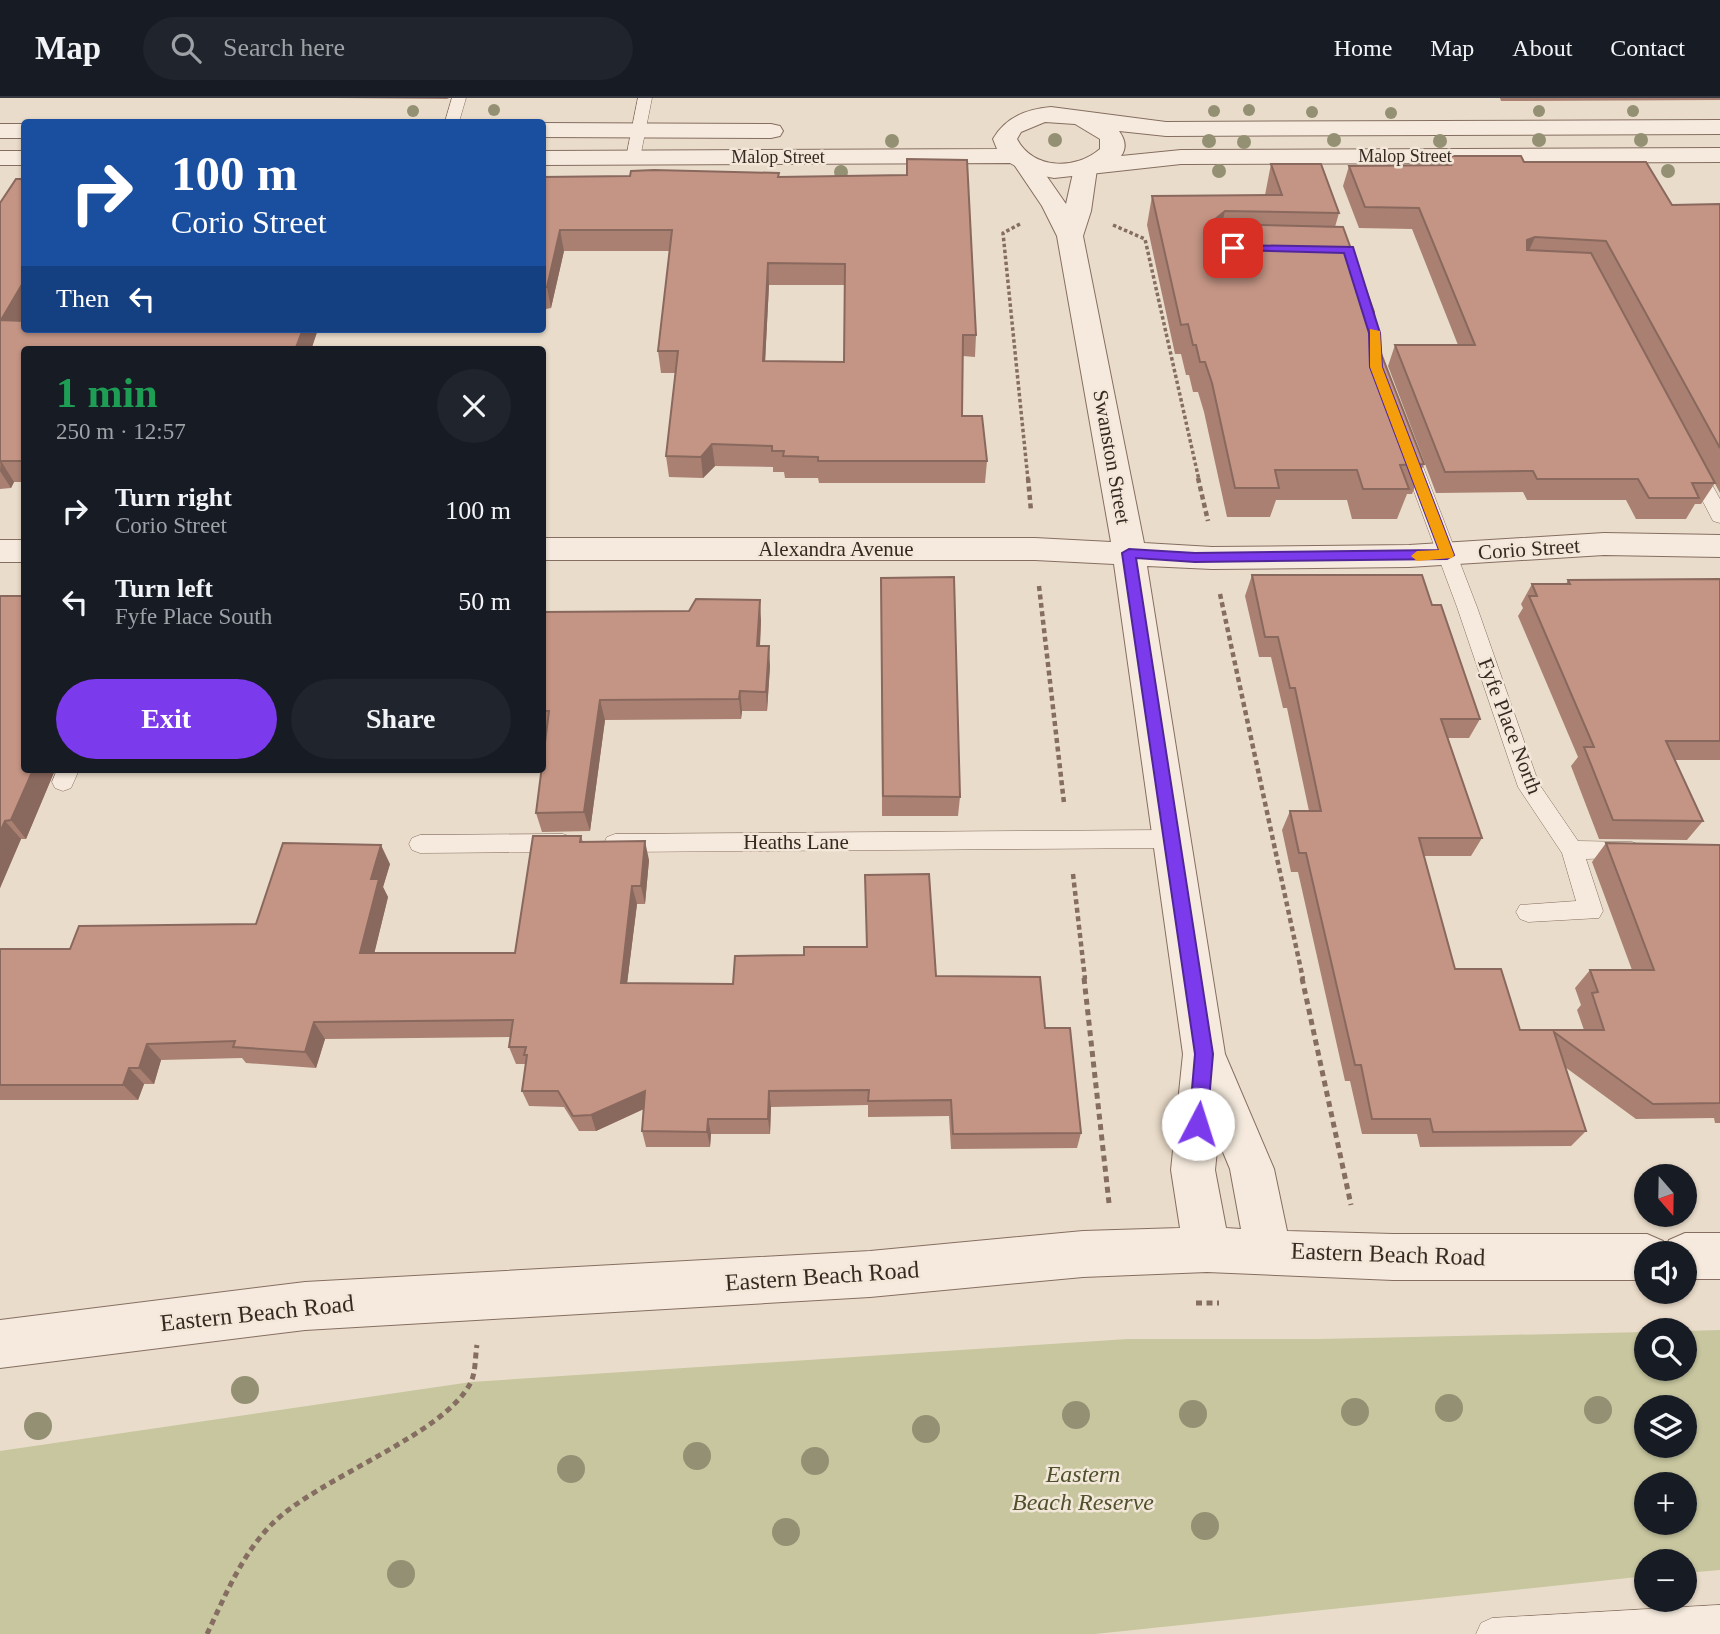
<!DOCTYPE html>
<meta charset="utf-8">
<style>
:root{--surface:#171b24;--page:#20242c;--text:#f1f3f6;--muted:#9ea1a6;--line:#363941;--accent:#7c3aed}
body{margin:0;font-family:"Times New Roman",serif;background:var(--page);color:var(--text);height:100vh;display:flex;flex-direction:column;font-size:26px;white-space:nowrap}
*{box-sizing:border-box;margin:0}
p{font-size:23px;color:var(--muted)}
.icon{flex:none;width:38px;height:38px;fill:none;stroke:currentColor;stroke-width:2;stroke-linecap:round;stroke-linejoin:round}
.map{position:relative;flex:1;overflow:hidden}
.drawer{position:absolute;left:21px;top:248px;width:525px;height:427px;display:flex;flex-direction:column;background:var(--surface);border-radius:7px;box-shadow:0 2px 5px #0004}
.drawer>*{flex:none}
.top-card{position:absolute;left:21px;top:21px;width:525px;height:214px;border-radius:7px;box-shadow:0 2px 5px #0004;background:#1a4fa0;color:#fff;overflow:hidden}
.needle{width:46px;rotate:160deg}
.tools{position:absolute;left:1634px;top:1066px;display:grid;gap:14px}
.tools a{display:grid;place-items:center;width:63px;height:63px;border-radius:50%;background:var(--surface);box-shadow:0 2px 5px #0004;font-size:35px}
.pin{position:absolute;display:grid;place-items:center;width:60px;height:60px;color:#fff;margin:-30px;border-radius:14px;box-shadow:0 4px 10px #0006}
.me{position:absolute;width:77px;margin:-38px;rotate:5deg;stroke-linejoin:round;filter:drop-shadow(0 0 5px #0008)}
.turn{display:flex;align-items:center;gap:24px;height:147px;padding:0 35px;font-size:32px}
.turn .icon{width:91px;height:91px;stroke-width:2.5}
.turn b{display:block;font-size:49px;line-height:60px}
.then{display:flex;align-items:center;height:66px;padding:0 35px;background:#0003;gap:14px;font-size:26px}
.round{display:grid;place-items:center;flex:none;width:74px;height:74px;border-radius:37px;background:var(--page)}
.summary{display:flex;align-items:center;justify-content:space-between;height:119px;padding:0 35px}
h1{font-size:42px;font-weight:700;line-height:52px;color:#1e9e55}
.cta{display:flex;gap:14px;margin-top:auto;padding:14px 35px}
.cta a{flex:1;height:80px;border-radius:42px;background:var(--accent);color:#fff;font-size:28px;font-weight:700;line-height:80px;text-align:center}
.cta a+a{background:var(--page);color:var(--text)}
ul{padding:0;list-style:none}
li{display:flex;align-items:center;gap:21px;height:91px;padding:0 35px}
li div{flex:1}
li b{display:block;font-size:26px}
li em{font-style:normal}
header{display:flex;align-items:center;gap:42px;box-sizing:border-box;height:98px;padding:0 35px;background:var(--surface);border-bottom:2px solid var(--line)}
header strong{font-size:33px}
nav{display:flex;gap:38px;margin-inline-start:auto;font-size:24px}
.search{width:490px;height:63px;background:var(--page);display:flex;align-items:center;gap:18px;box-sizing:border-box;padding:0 24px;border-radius:38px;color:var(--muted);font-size:26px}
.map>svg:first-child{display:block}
.green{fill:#c7c69f;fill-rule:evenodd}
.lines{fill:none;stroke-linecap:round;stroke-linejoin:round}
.service-casing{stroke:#856e61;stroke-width:1}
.minor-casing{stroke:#856e61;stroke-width:2}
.tertiary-casing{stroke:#856e61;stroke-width:2}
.path-far2{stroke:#856e61;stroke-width:3.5;stroke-dasharray:3.5 2.5;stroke-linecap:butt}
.path-far1{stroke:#856e61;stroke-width:4.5;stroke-dasharray:5 3.5;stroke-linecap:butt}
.path{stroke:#856e61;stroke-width:5;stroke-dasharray:6 4.5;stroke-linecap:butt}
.service{fill:#f5eadd;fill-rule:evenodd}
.minor{fill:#f5eadd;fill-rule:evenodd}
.tertiary{fill:#f5eadd;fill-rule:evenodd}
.tree{fill:#949073}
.wall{fill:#a98072;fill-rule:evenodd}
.shaded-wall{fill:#89685d}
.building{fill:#c49585;stroke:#89685d;stroke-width:2;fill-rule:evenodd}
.route{fill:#7c3aed;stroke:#51269a;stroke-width:2}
.slow{fill:#f59e0b}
.labels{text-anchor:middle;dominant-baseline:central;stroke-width:5;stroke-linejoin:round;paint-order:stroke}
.far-street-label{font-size:18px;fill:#372922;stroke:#f2e7d9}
.street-label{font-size:21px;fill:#372922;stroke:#f2e7d9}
.near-street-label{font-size:24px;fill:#372922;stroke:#f2e7d9}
.near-park-label{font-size:24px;font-style:italic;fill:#4e512b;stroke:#f2e7d9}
</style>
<header>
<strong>Map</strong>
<div class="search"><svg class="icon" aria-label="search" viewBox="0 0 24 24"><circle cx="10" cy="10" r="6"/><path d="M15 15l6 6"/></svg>Search here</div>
<nav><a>Home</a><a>Map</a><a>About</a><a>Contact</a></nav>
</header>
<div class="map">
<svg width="1720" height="1536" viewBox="0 0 1720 1536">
<rect width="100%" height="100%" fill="#eadcca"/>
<!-- green -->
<path class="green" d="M 1720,1232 L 1720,1472 L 1685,1475 L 1685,1463 L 1647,1463 L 1647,1478 L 1095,1536 L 0,1536 L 0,1353 L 471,1284 L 1128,1241 L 1320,1241 L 1647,1234 L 1647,1270 L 1685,1270 L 1685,1233 ZM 1647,1309 L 1685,1309 L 1685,1348 L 1647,1348 ZM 1685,1386 L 1685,1424 L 1647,1424 L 1647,1386 Z"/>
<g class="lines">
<!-- service casing -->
<g class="service-casing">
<g id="service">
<polygon points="452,0 466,0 459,24 445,24"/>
<polygon points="638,0 652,0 640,60 633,64 626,60"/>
<polygon points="1408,347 1417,353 1477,509 1539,686 1578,743 1632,744 1640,747 1643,753 1640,759 1586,761 1603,813 1599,820 1528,824 1520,821 1516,814 1520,807 1576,803 1562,755 1518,689 1457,509 1399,353"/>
<polygon points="1694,363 1700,365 1720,401 1720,425 1713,423 1685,369"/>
<polygon points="57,672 79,672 71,690 63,693 55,690 52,684"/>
<polygon points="1172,732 1180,735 1183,741 1180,747 1172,750 615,754 607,751 604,745 607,739 615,736"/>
<polygon points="563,736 571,739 574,745 571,751 563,754 420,755 412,752 409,746 412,740 420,737"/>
<polygon points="1720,1507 1720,1536 1476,1536 1481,1525 1492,1520"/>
</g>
</g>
<!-- minor casing -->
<g class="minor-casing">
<g id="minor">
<path d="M 1025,58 L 1034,60 L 1066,106 L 1075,66 L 1093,66 L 1097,71 L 1091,113 L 1083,138 L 1144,445 L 1212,449 L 1409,447 L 1604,435 L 1720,437 L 1720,459 L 1604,457 L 1409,469 L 1212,471 L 1147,468 L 1225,956 L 1274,1071 L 1287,1133 L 1393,1136 L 1647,1136 L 1663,1143 L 1666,1149 L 1669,1142 L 1685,1135 L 1720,1135 L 1720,1181 L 1685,1181 L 1685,1155 L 1647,1155 L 1647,1182 L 1393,1182 L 1207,1174 L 1083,1179 L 870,1199 L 305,1232 L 0,1270 L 0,1222 L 305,1184 L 870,1153 L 1083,1133 L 1180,1130 L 1171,1072 L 1183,956 L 1114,466 L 1035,462 L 542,462 L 542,440 L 1035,440 L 1111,444 L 1057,138 L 1042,108 L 1013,65 L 1016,60 ZM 1218,1042 L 1230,1071 L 1241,1131 L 1226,1130 L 1215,1072 Z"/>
<rect x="0" y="442" width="24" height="22"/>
</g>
</g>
<!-- tertiary casing -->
<g class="tertiary-casing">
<g id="tertiary">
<path d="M 1051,9 L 1166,24 L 1720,22 L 1720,36 L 1166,38 L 1119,33 C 1125,41 1127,50 1121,58 L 1181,52 L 1720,50 L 1720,64 L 1181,66 L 1054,80 L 1028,75 L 1010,65 L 542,67 L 542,53 L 997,51 L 993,41 C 1005,20 1026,11 1051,9 ZM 1045,24 L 1075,26 L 1100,41 L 1100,51 C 1076,72 1033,72 1017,41 L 1021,34 Z"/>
<polygon points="542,25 771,26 780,28 783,33 780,38 771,40 542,39"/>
<rect x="0" y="26" width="24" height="14"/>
<rect x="0" y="53" width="24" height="14"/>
</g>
</g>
<!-- path-far2 -->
<g class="path-far2">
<polyline points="1020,126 1003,135 1028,382"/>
<polyline points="1113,127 1145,141 1199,382"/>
</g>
<!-- path-far1 -->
<g class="path-far1">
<polyline points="1028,380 1031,413"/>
<polyline points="1198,380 1208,423"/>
<polyline points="1039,488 1064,705"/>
<polyline points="1220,496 1303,881"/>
<polyline points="1073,776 1085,881"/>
</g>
<!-- path -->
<g class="path">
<polyline points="1084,880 1109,1105"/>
<polyline points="1302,880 1351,1107"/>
<polyline points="1196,1205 1219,1205"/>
<path d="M 207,1536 C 225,1498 242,1456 272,1426 C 319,1379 445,1337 471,1284 C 476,1273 475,1258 477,1247"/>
</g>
<!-- service -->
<use href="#service" class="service"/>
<!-- minor -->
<use href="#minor" class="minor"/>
<!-- tertiary -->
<use href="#tertiary" class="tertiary"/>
</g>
<!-- trees -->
<g class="tree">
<circle cx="494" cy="12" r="6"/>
<circle cx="1249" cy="12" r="6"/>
<circle cx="413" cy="13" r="6"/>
<circle cx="1214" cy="13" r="6"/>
<circle cx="1539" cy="13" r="6"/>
<circle cx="1633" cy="13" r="6"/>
<circle cx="1312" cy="14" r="6"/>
<circle cx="1391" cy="15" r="6"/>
<circle cx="1055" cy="42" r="7"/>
<circle cx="1334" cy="42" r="7"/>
<circle cx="1539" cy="42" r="7"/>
<circle cx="1641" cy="42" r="7"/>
<circle cx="892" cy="43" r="7"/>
<circle cx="1209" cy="43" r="7"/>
<circle cx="1440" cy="43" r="7"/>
<circle cx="1244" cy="44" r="7"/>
<circle cx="1219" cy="73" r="7"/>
<circle cx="1668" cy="73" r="7"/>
<circle cx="841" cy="74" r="7"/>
<circle cx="245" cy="1292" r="14"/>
<circle cx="1449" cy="1310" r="14"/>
<circle cx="1598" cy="1312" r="14"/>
<circle cx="1355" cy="1314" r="14"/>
<circle cx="1193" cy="1316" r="14"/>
<circle cx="1076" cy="1317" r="14"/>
<circle cx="38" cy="1328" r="14"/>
<circle cx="926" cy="1331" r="14"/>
<circle cx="697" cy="1358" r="14"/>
<circle cx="815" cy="1363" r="14"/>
<circle cx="571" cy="1371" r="14"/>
<circle cx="1205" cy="1428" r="14"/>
<circle cx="786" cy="1434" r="14"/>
<circle cx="401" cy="1476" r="14"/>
</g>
<!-- wall -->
<g class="wall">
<polygon points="337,0 449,0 447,1"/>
<polygon points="1500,0 1720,0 1720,2 1501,3"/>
<polygon points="1446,58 1524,64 1672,107 1720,106 1720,395 1596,164 1715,385 1701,406 1695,406 1686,421 1636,421 1626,402 1527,402 1523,394 1436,395 1388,268 1395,247 1458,247 1412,131 1359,130 1343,88 1349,68 1443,67"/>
<path d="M 907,61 L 976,237 L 975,259 L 963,258 L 962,318 L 987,363 L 985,385 L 819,385 L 818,380 L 785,380 L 784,374 L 773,374 L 773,369 L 715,368 L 703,380 L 669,379 L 666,358 L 675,275 L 661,275 L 658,253 L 670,153 L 564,153 L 551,210 L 546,211 L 543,227 L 542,79 L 630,78 L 779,75 L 779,79 L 906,77 ZM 769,187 L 845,187 L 844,264 L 765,263 Z"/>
<polygon points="1271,66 1339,115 1335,129 1375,240 1424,366 1412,396 1407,396 1397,421 1352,421 1347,402 1276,402 1270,419 1227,419 1204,314 1198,294 1193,294 1189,277 1186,277 1181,256 1175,256 1147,127 1152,98 1265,97"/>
<polygon points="0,105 24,231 318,231 311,252 24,252 24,384 14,384 11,390 0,391"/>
<polygon points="1252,477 1432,507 1480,621 1469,640 1448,640 1482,740 1471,758 1424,758 1455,871 1520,932 1584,932 1577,912 1581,907 1575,890 1590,872 1632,872 1592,764 1606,745 1720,747 1720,1025 1715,1025 1714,1020 1636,1021 1565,969 1586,1033 1571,1048 1420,1049 1417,1036 1362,1036 1350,983 1345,983 1298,774 1291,774 1282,732 1290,713 1309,713 1287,610 1283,610 1271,559 1259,559 1245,498"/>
<polygon points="1720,481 1720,662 1675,662 1703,723 1687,742 1599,741 1571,668 1578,659 1518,518 1523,510 1521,506 1532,486 1566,486 1568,482"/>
<polygon points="0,498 24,672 55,672 26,741 21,741 0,790"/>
<polygon points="881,500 960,699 958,718 882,718"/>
<polygon points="542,514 761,522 760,548 770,568 767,613 742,613 741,621 605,622 590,733 542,734 536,715 547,632 542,632"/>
<polygon points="581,738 583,744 649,762 645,806 637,806 627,885 733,886 804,857 867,849 865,777 936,878 1045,930 1081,1035 1077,1050 951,1051 949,1018 868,1019 868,1007 771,1009 770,1036 711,1036 710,1049 646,1049 642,1033 644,1011 596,1033 579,1033 564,1009 529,1008 522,993 526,966 516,966 509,949 510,939 325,941 316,970 246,965 242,960 161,962 154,986 144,986 138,1002 0,1002 0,851 70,851 256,826 390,766 383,789 388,799 374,855 515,855"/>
</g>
<!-- shaded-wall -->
<g class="shaded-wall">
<polygon points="1225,113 1218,142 1214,122"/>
<polygon points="560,132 564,153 551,210 547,189"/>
<polygon points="1535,139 1526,160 1527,142"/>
<polygon points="768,165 769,187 764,285 763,263"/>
<polygon points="24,183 24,224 1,222"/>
<polygon points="542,194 546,211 543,227 542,227"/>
<polygon points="303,231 318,231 311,252 295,252"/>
<polygon points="712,346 715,368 703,380 701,359"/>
<polygon points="1,363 14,384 11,390 0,373"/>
<polygon points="760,502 761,522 759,568 757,548"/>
<polygon points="769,548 770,568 767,613 766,594"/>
<polygon points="740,593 742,613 741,621 739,601"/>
<polygon points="600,602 605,622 590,733 584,714"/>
<polygon points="33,672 55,672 26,741 11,722"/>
<polygon points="5,723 21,741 0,790 0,734"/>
<polygon points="645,743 649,762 645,806 641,788"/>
<polygon points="381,747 390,766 383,789 388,799 370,873 360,855 371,781"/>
<polygon points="632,788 637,806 625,902 621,885"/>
<polygon points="314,924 325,941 316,970 305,954"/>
<polygon points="147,946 161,962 154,986 139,970"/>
<polygon points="129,970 144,986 138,1002 123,987"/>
<polygon points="645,993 650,1008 596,1033 591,1017"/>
<polygon points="769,993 771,1009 770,1036 768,1021"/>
<polygon points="708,1021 711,1036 710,1049 707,1034"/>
</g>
<!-- building -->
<g class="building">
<polygon points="1446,58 1521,58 1524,64 1646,64 1672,107 1720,106 1720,350 1606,143 1535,139 1527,142 1527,152 1591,155 1715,385 1692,385 1699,400 1649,400 1638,381 1537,381 1533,373 1445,374 1395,247 1475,247 1419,110 1365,109 1349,68 1451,67"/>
<path d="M 907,61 L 967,62 L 976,237 L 963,237 L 962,318 L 982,318 L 987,363 L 818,363 L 818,359 L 783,358 L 784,353 L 772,353 L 772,348 L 712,346 L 701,359 L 666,358 L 678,253 L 658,253 L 672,132 L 560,132 L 547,189 L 542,189 L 542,79 L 630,78 L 631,73 L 654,72 L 779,75 L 778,79 L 907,77 ZM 768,165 L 845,166 L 844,264 L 763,263 Z"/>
<polygon points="1271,66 1321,66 1339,115 1225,113 1214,122 1218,126 1343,129 1374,214 1375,240 1424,366 1400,367 1409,391 1363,391 1357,372 1275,372 1279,390 1235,390 1212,285 1205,264 1200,264 1196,247 1193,247 1188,226 1181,227 1152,98 1282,97"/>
<polygon points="16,81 24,81 24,183 1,222 24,223 24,231 303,231 295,252 24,252 24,363 1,363 0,365 0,105"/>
<polygon points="1252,477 1422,477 1432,507 1441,507 1480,621 1441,621 1482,740 1419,740 1455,871 1501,871 1520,932 1604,932 1592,895 1598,894 1590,872 1654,872 1606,745 1720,747 1720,1005 1653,1006 1554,934 1586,1033 1433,1034 1430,1021 1372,1021 1361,967 1355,967 1306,755 1299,755 1290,713 1321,713 1295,590 1290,590 1278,539 1265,539"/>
<polygon points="954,479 960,699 883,698 881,480"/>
<polygon points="1720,481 1720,643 1666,643 1703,723 1613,722 1584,649 1594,649 1529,498 1537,498 1532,486 1570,486 1568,482"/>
<polygon points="0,498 24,498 24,672 33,672 11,722 5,723 0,734"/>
<polygon points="696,501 760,502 757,548 769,548 766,594 740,593 739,601 600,602 584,714 536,715 549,613 542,613 542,514 689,513"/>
<polygon points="533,738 581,738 580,744 645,743 641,788 632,788 621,885 733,886 735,858 804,857 804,849 867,849 865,777 929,776 936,878 1040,879 1045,930 1070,930 1081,1035 953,1036 951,1002 868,1003 869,992 769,993 768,1021 708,1021 707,1034 642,1033 645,993 591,1017 573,1018 558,993 522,993 527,957 524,957 526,949 509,949 513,922 314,924 305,954 233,949 235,943 147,946 139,970 129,970 123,987 0,987 0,851 70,851 79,828 256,826 283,745 381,747 371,781 379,781 360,855 515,855"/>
</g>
<!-- route -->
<polygon class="route" points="1233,147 1353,149 1380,235 1382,269 1454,457 1447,461 1195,464 1136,460 1213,956 1207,1026 1204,1032 1198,1034 1191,1032 1189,1026 1195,956 1122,455 1129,451 1195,455 1439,452 1370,269 1369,235 1344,155 1229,152 1227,150"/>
<!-- slow -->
<polygon class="slow" points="1370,231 1380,233 1382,269 1454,457 1452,460 1417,463 1411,458 1417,453 1439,452 1370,269"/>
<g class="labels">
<!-- far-street labels -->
<g class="far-street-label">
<text x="1405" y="58">Malop Street</text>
<text x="778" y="59">Malop Street</text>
</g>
<!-- street labels -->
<g class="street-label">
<text transform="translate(1112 359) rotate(80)">Swanston Street</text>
<text x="836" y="451">Alexandra Avenue</text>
<text transform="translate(1529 451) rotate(-4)">Corio Street</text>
<text transform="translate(1510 628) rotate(69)">Fyfe Place North</text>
<text x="796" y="744">Heaths Lane</text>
</g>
<!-- near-street labels -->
<g class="near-street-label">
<text transform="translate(1388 1156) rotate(2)">Eastern Beach Road</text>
<text transform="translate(822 1178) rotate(-4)">Eastern Beach Road</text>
<text transform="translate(257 1215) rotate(-6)">Eastern Beach Road</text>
</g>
<!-- near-park labels -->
<g class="near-park-label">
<text x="1083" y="1376">Eastern<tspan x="1083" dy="28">Beach Reserve</tspan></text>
</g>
</g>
</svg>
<div class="tools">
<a><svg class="needle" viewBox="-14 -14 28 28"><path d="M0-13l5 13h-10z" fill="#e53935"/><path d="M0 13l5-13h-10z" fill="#9ea1a6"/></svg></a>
<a><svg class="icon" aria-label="sound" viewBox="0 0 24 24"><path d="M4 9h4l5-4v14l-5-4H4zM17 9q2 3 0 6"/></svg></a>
<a><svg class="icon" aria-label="search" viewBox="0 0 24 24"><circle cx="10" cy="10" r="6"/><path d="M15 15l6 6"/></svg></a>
<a><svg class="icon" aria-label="layers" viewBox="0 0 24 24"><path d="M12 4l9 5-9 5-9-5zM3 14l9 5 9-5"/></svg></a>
<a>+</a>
<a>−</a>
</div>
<div class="pin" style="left:1233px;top:150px;background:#d93025"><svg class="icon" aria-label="arrive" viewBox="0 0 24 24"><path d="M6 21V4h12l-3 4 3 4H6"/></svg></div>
<svg class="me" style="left:1198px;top:1026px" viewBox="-20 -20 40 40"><circle r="19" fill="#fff"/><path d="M0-13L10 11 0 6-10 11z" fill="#7c3aed"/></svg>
<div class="top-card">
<div class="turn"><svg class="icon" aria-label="right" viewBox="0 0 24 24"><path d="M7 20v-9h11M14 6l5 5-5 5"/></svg><div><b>100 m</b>Corio Street</div></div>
<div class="then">Then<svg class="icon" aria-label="left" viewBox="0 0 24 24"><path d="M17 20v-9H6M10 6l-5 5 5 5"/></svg></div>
</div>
<section class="drawer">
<div class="summary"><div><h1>1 min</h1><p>250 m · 12:57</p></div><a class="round"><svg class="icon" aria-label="close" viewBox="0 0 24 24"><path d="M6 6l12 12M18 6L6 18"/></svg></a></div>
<ul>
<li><svg class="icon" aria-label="right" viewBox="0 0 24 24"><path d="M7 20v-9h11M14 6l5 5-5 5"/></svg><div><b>Turn right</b><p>Corio Street</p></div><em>100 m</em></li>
<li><svg class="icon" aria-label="left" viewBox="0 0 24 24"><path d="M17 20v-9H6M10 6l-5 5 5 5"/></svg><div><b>Turn left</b><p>Fyfe Place South</p></div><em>50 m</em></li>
</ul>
<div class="cta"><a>Exit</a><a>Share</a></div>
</section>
</div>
